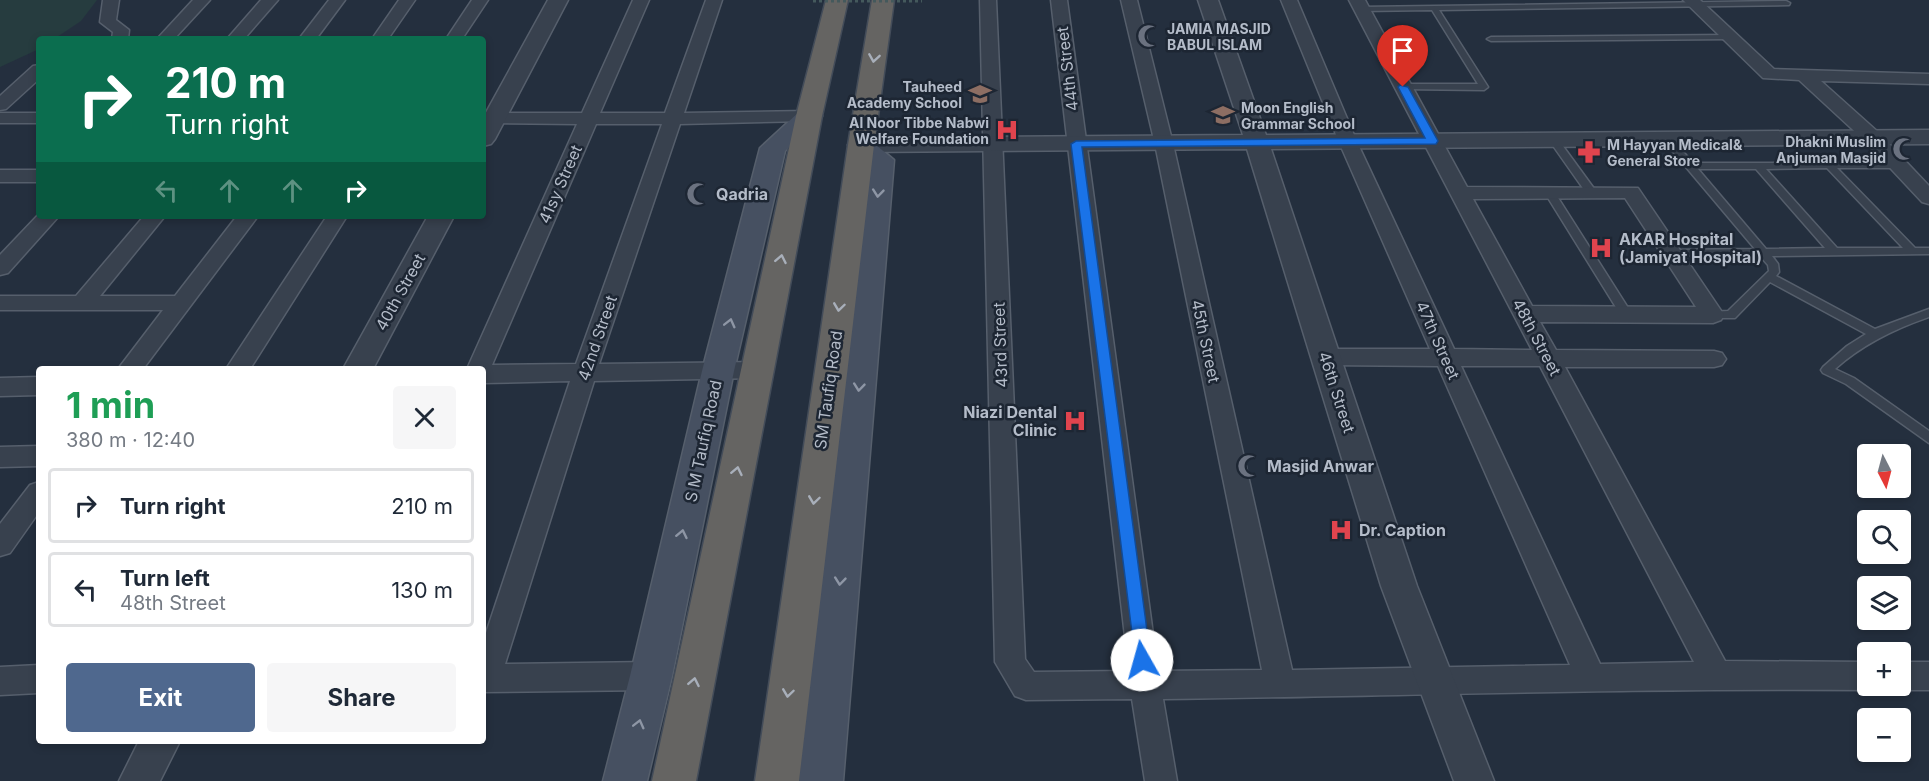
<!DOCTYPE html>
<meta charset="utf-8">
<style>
:root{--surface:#fff;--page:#f6f6f7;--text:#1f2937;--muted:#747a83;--line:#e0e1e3;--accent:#4f688e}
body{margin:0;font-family:Inter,sans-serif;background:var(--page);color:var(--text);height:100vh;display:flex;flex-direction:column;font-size:22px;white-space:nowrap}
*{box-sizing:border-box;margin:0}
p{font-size:20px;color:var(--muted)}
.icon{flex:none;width:33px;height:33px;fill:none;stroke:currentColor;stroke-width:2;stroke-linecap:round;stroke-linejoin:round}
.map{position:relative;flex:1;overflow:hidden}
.panel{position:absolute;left:36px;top:366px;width:450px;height:378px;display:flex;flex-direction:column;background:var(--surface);border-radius:6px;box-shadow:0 3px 9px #0003}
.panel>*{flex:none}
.guide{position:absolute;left:36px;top:36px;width:450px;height:183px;border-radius:6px;box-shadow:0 3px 9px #0003;background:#0b6e4f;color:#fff;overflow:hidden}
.needle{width:39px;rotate:174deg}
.buttons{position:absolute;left:1857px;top:444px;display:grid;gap:12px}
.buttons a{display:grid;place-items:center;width:54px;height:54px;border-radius:6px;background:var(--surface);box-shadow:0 3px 9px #0003;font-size:30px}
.pin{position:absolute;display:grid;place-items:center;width:51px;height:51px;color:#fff;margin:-62px -26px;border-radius:50% 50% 50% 0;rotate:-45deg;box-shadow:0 0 6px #0007}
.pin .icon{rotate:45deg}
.me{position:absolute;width:66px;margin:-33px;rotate:353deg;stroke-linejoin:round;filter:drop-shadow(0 0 4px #0008)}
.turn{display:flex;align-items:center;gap:21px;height:126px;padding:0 30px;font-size:27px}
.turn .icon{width:78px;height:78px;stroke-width:2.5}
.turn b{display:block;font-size:42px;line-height:51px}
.lanes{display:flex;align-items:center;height:57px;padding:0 30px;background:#0003;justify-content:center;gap:30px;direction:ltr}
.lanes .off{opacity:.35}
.round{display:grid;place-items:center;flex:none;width:63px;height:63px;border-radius:6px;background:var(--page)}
.head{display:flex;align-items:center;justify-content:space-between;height:102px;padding:0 30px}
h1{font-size:36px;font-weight:700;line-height:45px;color:#1e9e55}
.primary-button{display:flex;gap:12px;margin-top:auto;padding:12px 30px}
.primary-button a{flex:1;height:69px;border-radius:6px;background:var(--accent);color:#fff;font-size:24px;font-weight:700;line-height:69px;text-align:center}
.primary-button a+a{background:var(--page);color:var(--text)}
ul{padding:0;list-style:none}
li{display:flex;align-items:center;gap:18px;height:75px;margin:0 12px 9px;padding:0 18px;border:3px solid var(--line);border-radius:6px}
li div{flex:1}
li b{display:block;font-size:22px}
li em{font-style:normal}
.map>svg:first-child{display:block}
.green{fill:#263c3f}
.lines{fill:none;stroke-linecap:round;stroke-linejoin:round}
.service-casing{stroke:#565f6c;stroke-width:3}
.minor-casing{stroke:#565f6c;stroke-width:3}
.tertiary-casing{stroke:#565f6c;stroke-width:3}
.secondary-casing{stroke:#565f6c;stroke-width:3}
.trunk-casing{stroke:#434c59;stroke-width:3}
.service{fill:#38414e;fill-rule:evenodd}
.minor{fill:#38414e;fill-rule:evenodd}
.tertiary{fill:#38414e;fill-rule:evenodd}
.secondary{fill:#465061;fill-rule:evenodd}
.trunk{fill:#656462;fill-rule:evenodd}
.path-bridge{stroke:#44595c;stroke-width:3;stroke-dasharray:3 3;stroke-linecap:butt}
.oneway{stroke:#a8afba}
.oneway2{stroke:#8e96a5}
.route{fill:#1a73e8;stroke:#114b97;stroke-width:1.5}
.labels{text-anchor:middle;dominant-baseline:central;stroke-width:5;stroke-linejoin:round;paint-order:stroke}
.far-poi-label{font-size:14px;font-weight:bold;fill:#b4bcc9;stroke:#1d2633;text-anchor:start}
.street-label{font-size:16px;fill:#b4bcc9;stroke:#1d2633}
.poi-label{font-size:16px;font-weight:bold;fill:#b4bcc9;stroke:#1d2633;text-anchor:start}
</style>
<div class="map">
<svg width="1929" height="781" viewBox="0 0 1929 781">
<rect width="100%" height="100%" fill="#242f3e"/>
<!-- green -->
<polygon class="green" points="0,0 97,0 81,21 54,39 39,39 39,49 0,67"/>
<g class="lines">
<!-- service casing -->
<g class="service-casing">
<g id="service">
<polygon points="1786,1 1790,3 1789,5 1439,10 1488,87 1484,90 1400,89 1400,85 1403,84 1478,84 1432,10 1362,11 1358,9 1362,7"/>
<polygon points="1729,35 1733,37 1732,39 1491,41 1487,39 1491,37"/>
<path d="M 1667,136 L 1670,137 L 1693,163 L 1900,163 L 1900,167 L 1897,168 L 1837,168 L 1915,248 L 1929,248 L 1929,254 L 1772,256 L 1778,264 L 1779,272 L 1776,276 L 1875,329 L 1929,309 L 1929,317 C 1894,329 1863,344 1835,369 L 1854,378 L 1929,431 L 1929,443 L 1846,384 L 1823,373 L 1821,370 L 1823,367 L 1847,346 L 1866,334 L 1770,282 L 1735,318 L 1709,318 L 1707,315 L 1709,312 L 1728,311 L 1769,271 L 1768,265 L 1760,256 L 1669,255 L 1668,253 L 1673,250 L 1755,249 L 1664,141 L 1664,137 ZM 1827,168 L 1903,248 L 1837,248 L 1766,169 ZM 1698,169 L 1756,169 L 1825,248 L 1766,249 Z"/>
<polygon points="1554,137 1557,138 1595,190 1595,194 1587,194 1549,140"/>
<polygon points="1550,190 1555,193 1630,311 1632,314 1630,317 1622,317 1545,193"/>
</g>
</g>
<!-- minor casing -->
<g class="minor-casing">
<g id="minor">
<polygon points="103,0 119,0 116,20 129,30 128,39 112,39 113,32 100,22"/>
<polygon points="193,0 210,0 174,39 157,39"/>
<polygon points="261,0 278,0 244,39 227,39"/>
<polygon points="329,0 345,0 316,39 299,39"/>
<polygon points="399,0 415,0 388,39 372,39"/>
<polygon points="472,0 488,0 462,39 446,39"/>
<path d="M 633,0 L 649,0 L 600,113 L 665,113 L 706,0 L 722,0 L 684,113 L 809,111 L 815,112 L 818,116 L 815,120 L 809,121 L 680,124 L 599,364 L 759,362 L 767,364 L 771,370 L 767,376 L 759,378 L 594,381 L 505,664 L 651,662 L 662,666 L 666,676 L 662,686 L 651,690 L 483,692 L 483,642 L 570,381 L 483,383 L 483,369 L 467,369 L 577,124 L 483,123 L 483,113 L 582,113 ZM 596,124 L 662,124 L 576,364 L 492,365 Z"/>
<path d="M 980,0 L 996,0 L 1025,659 L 1034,672 L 1129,671 L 1051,0 L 1067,0 L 1158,671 L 1262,670 L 1155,144 L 1121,0 L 1137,0 L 1173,144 L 1292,670 L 1570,665 L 1438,366 L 1326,365 L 1318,363 L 1314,357 L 1318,351 L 1326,349 L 1430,349 L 1339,142 L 1281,0 L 1297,0 L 1357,142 L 1454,349 L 1532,350 L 1349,0 L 1365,0 L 1467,187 L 1638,188 L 1724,315 L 1721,320 L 1713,323 L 1540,322 L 1556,350 L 1714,351 L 1722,353 L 1726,359 L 1722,365 L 1714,367 L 1565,367 L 1725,661 L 1868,662 L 1868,686 L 1879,686 L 1868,690 C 1633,688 1398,696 1163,699 L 1177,781 L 1145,781 L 1132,699 L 1026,700 L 1015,696 L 995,662 ZM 1625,198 L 1696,307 L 1532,306 L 1473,199 ZM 1461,366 L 1540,366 L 1694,662 L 1600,664 Z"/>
<polygon points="1683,0 1700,0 1774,69 1929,74 1929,84 1821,81 1878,132 1929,186 1929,204 1922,202 1864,140 1799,80 1763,78"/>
<polygon points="39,65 39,79 6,109 0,110 0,96 33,66"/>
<rect x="0" y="113" width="39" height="10"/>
<rect x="0" y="170" width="39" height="12"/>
<polygon points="39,214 59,216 8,273 0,275 0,255"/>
<polygon points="144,216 165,216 100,296 175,296 237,216 258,216 143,369 118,369 163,310 0,310 0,296 76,296"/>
<polygon points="327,216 347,216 250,369 226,369"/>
<polygon points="39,377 39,395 0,396 0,378"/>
<polygon points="39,446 39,466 0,467 0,447"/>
<polygon points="39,482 39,512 10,553 0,556 0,524 30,485"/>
<polygon points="1900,662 1929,662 1929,690 1900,690 1889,686 1900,686"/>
<polygon points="39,665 39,693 0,695 0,667"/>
</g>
</g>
<!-- tertiary casing -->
<g class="tertiary-casing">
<g id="tertiary">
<polygon points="548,0 568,0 495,139 491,144 483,146 483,118"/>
<polygon points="1198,0 1218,0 1266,135 1929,130 1929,144 1271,149 1417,586 1494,781 1454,781 1381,586 1247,149 861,152 853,150 849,145 853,140 861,138 1243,135"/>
<polygon points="428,216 454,216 373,369 343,369"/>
<polygon points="139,741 180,741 160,781 119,781"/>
</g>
</g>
<!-- secondary casing -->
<g class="secondary-casing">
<g id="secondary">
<polygon points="809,108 818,111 822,116 785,151 734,371 672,676 647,781 603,781 630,676 702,371 760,148 800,111"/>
<polygon points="861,137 870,140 894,160 843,781 799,781 868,162 848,145 852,140"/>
</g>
</g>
<!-- trunk casing -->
<g class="trunk-casing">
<g id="trunk">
<polygon points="826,0 848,0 822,116 696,781 652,781 796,116"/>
<polygon points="872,0 894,0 874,145 799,781 755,781 848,145"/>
</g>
</g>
<!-- service -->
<use href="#service" class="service"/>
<!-- minor -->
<use href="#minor" class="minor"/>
<!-- tertiary -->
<use href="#tertiary" class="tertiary"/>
<!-- secondary -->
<use href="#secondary" class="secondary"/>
<!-- trunk -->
<use href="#trunk" class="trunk"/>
<!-- path-bridge -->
<polyline class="path-bridge" points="813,1 922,1"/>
</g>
<!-- one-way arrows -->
<defs><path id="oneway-chevron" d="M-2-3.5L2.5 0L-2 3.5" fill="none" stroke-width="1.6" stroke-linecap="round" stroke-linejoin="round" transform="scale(1.5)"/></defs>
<g class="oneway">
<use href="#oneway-chevron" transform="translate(874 58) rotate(99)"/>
<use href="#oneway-chevron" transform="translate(781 259) rotate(-79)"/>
<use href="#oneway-chevron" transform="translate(839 307) rotate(98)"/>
<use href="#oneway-chevron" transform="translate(737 471) rotate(-78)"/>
<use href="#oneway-chevron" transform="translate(814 500) rotate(98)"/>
<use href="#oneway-chevron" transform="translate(694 682) rotate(-79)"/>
<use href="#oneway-chevron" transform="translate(788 693) rotate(98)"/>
</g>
<g class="oneway2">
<use href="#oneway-chevron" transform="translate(878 193) rotate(96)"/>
<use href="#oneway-chevron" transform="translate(730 323) rotate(-76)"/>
<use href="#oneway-chevron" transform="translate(859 387) rotate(96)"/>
<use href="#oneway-chevron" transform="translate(682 534) rotate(-78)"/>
<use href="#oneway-chevron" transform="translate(840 581) rotate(96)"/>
<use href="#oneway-chevron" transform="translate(639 724) rotate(-76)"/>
</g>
<!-- route -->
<polygon class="route" points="1400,85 1408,87 1438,141 1436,144 1082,147 1151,660 1148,665 1142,667 1136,665 1071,144 1076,141 1425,138 1398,87"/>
<!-- icons -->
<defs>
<g id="mosque-bare" transform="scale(1.8)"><path d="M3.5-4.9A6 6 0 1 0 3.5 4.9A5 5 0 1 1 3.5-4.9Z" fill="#6b7280" stroke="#1d2633" stroke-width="2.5" paint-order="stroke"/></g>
<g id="school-bare" transform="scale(1.8)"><path d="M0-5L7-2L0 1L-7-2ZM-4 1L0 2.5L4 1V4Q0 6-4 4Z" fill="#8d6e63" stroke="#1d2633" stroke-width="2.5" paint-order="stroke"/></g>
<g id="hospital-bare" transform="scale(1.8)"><path d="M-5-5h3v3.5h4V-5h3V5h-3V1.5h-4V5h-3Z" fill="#e0444e" stroke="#1d2633" stroke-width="2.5" paint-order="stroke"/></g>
<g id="pharmacy-bare" transform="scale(1.8)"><path d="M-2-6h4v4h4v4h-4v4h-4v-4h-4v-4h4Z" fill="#e0444e" stroke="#1d2633" stroke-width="2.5" paint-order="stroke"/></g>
</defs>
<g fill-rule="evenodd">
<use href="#mosque-bare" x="1149" y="36"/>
<use href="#school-bare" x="980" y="94"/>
<use href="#school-bare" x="1223" y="115"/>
<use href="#hospital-bare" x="1007" y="130"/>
<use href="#mosque-bare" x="1904" y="149"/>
<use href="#pharmacy-bare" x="1589" y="152"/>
<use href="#mosque-bare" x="698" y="194"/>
<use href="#hospital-bare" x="1601" y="248"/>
<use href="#hospital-bare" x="1075" y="421"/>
<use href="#mosque-bare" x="1249" y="466"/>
<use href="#hospital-bare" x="1341" y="530"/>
</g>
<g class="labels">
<!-- far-poi labels -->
<g class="far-poi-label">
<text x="1167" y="28">JAMIA MASJID<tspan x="1167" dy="16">BABUL ISLAM</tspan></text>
<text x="962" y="86" text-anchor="end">Tauheed<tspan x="962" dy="16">Academy School</tspan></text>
<text x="1241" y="107">Moon English<tspan x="1241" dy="16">Grammar School</tspan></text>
<text x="989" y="122" text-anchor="end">Al Noor Tibbe Nabwi<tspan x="989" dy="16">Welfare Foundation</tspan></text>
<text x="1886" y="141" text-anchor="end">Dhakni Muslim<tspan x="1886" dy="16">Anjuman Masjid</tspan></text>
<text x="1607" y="144">M Hayyan Medical&amp;<tspan x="1607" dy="16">General Store</tspan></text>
</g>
<!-- street labels -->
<g class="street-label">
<text transform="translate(1067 69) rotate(-97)">44th Street</text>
<text transform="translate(560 184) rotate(-66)">41sy Street</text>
<text transform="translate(400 292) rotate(-61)">40th Street</text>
<text transform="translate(1537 337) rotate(62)">48th Street</text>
<text transform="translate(597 338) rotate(-71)">42nd Street</text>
<text transform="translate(1438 340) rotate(66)">47th Street</text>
<text transform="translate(1206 341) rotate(78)">45th Street</text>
<text transform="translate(1000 345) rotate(-92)">43rd Street</text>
<text transform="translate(828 390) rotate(-82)">SM Taufiq Road</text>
<text transform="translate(1337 392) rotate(72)">46th Street</text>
<text transform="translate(703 441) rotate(-78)">S M Taufiq Road</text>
</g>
<!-- poi labels -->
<g class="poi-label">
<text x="716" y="194">Qadria</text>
<text x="1619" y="239">AKAR Hospital<tspan x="1619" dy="18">(Jamiyat Hospital)</tspan></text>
<text x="1057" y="412" text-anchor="end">Niazi Dental<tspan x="1057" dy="18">Clinic</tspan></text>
<text x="1267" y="466">Masjid Anwar</text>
<text x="1359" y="530">Dr. Caption</text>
</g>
</g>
</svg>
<div class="buttons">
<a><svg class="needle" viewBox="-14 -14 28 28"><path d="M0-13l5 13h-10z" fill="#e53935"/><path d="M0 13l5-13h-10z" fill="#747a83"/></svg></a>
<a><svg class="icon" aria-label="search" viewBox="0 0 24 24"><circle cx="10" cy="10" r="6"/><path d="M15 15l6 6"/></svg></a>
<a><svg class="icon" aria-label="layers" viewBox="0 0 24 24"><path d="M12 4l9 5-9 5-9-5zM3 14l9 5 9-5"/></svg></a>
<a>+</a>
<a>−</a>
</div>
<div class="pin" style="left:1403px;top:87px;background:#d93025"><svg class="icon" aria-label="arrive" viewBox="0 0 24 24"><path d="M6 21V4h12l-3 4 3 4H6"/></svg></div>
<svg class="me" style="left:1142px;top:660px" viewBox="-20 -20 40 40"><circle r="19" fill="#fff"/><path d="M0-13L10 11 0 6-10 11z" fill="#1a73e8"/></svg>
<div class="guide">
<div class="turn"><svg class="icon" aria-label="right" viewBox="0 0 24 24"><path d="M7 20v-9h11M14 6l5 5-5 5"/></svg><div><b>210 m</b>Turn right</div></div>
<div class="lanes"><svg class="icon off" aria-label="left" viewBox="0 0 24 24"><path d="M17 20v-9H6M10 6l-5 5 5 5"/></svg><svg class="icon off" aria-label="ahead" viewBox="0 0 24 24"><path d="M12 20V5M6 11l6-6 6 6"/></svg><svg class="icon off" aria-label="ahead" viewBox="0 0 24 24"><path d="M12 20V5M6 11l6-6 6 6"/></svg><svg class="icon" aria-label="right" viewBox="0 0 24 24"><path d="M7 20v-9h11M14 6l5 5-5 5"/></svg></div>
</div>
<section class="panel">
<div class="head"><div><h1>1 min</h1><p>380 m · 12:40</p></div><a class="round"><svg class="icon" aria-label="close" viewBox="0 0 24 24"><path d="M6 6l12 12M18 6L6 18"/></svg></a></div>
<ul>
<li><svg class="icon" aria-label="right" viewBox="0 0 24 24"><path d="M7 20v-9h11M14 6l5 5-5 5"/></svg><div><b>Turn right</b></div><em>210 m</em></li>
<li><svg class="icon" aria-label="left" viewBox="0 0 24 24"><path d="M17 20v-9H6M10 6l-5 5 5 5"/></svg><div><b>Turn left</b><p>48th Street</p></div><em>130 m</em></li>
</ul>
<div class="primary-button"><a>Exit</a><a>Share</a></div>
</section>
</div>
